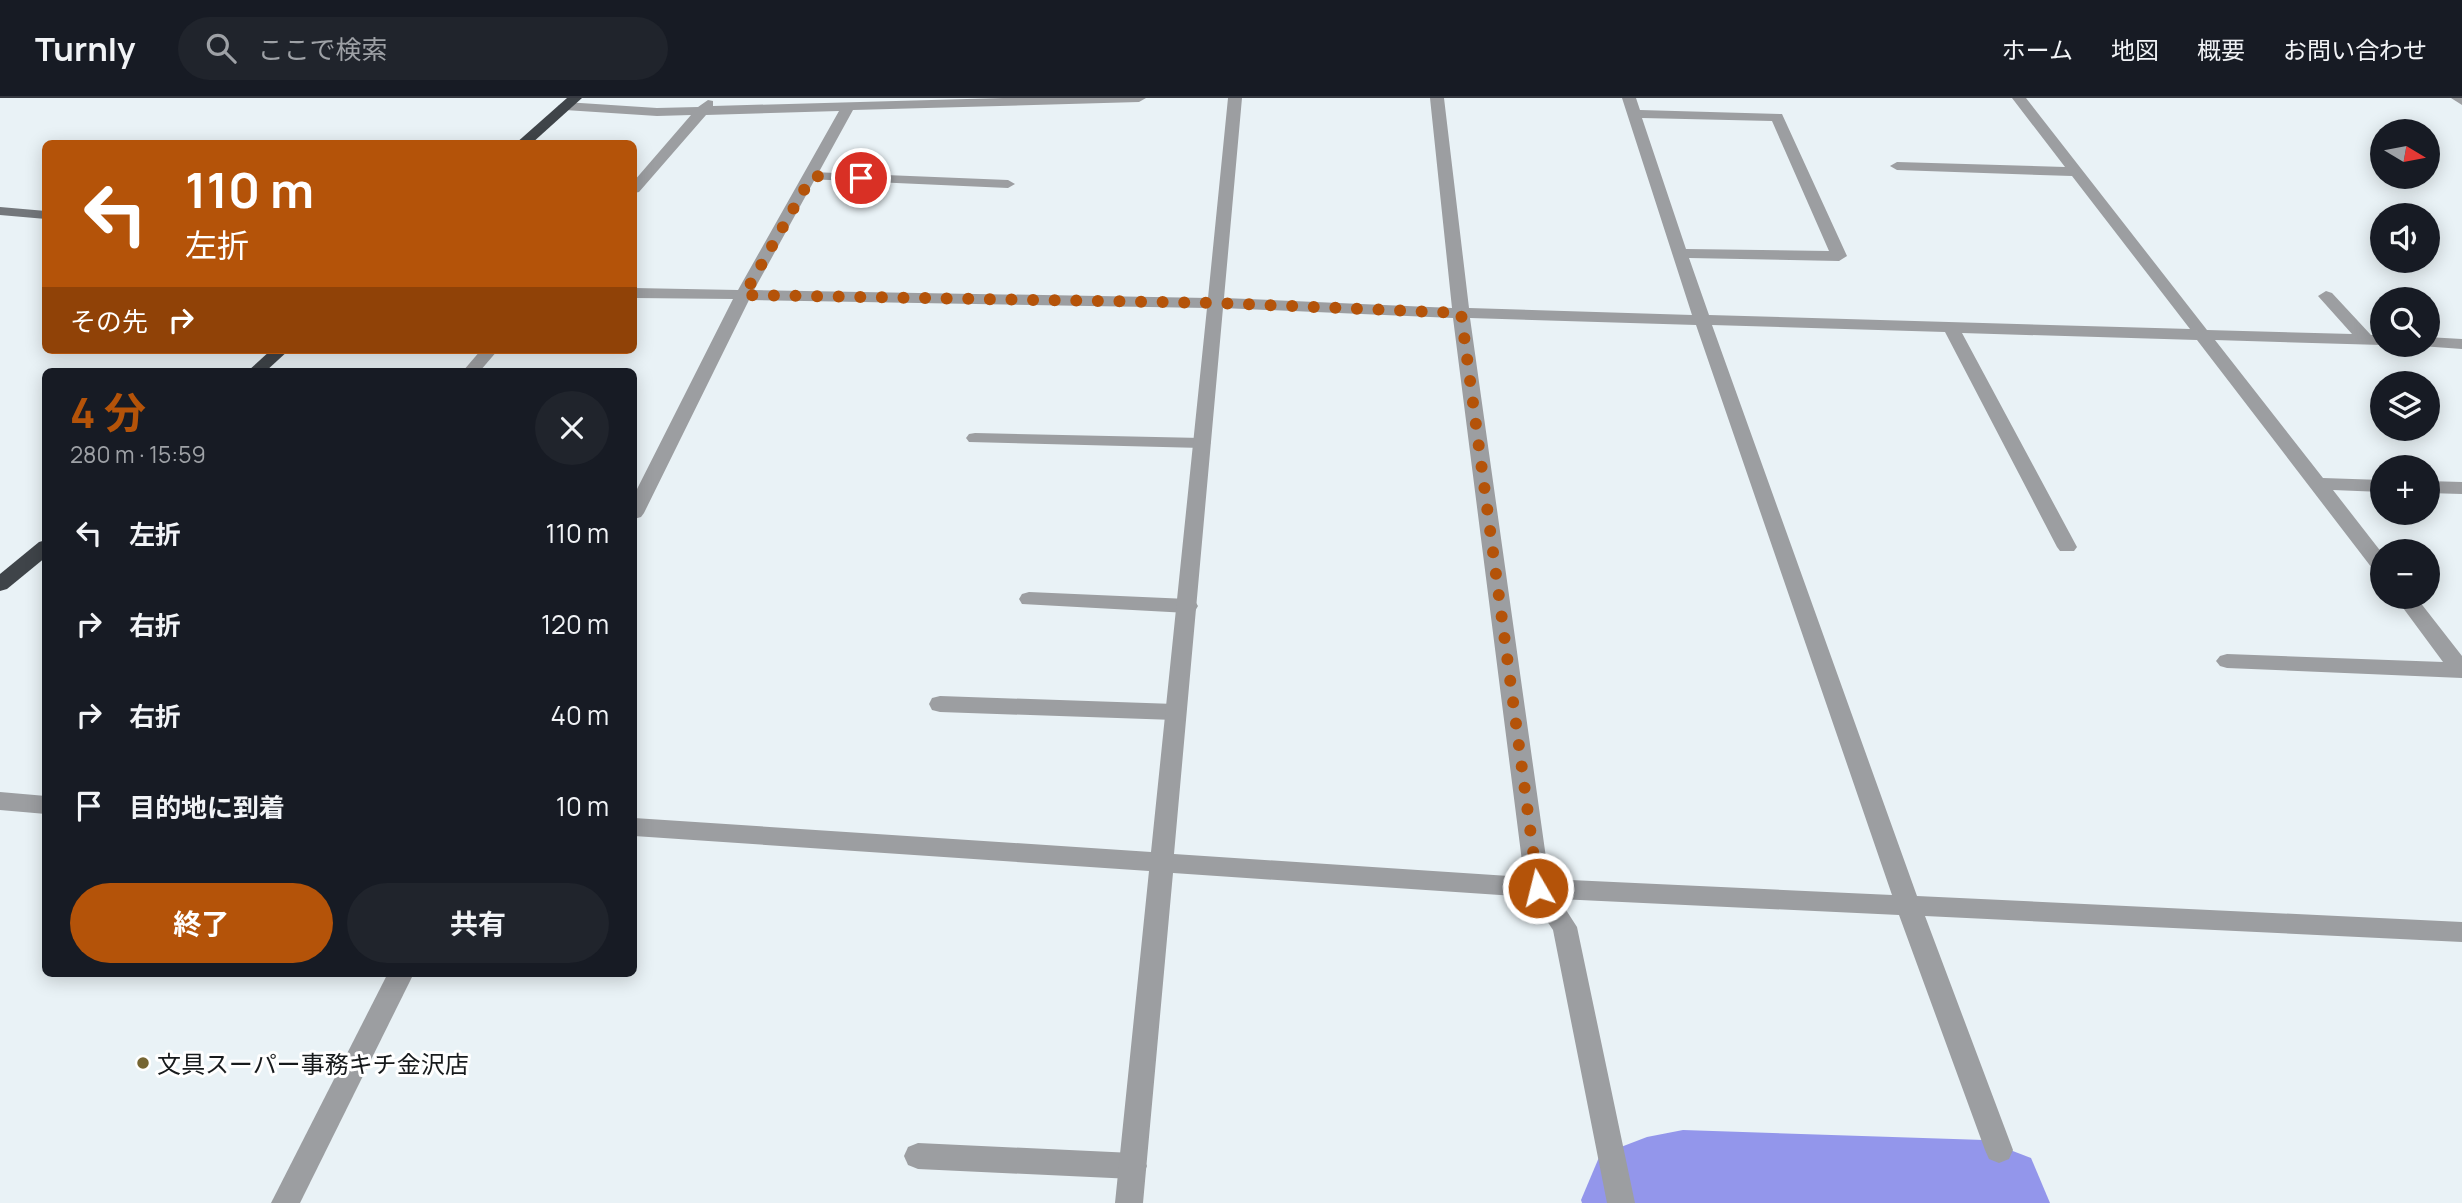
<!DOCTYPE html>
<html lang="ja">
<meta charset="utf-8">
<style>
:root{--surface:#171b24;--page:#20242c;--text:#f1f3f6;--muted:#9ea1a6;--line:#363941;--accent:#b45309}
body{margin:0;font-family:Manrope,"Noto Sans JP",sans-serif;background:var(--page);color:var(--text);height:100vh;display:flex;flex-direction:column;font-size:26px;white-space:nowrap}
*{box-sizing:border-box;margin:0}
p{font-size:23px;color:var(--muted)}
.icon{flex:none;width:38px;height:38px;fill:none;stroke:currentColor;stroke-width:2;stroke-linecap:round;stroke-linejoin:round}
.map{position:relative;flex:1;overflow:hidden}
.panel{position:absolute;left:42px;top:270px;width:595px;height:609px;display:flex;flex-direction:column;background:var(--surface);border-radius:10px;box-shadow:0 4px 18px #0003}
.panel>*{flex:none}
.hud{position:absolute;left:42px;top:42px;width:595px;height:214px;border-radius:10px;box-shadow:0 4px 18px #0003;background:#b45309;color:#fff;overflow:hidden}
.needle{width:46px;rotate:100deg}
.fabs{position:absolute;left:2370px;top:21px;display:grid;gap:14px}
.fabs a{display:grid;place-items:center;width:70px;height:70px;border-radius:50%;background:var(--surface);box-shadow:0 4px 18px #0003;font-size:35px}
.pin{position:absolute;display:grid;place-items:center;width:60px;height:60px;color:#fff;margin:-30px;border:4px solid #fff;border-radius:50%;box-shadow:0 2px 7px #0007}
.me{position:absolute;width:77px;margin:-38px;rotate:352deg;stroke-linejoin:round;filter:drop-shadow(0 0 5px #0008)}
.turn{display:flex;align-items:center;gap:24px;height:147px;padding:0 28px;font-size:32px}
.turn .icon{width:91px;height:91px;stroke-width:2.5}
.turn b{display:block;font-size:49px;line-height:60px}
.then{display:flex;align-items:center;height:66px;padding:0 28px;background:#0003;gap:14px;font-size:26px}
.round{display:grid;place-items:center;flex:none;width:74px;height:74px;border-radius:37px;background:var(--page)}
.headline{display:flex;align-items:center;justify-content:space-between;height:119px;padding:0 28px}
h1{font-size:42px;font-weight:700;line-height:52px;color:var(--accent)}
.primary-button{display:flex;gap:14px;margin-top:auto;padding:14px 28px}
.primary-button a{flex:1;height:80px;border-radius:42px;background:var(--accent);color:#fff;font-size:28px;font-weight:700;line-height:80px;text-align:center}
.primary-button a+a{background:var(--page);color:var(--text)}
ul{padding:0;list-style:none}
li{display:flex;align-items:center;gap:21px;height:91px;padding:0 28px}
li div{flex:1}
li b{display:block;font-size:26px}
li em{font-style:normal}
header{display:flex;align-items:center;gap:42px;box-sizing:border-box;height:98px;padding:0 35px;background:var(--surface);border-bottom:2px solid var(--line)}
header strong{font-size:33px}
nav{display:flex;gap:38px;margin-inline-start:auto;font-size:24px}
.search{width:490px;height:63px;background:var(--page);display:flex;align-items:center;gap:18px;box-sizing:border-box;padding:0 24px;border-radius:38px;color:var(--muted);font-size:26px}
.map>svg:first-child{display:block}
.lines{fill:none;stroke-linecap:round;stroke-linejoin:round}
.river{fill:#9396eb;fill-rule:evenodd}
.lane{fill:#9c9ea1;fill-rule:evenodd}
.street{fill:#9c9ea1;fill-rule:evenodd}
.secondary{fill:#73777b;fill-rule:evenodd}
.highway{fill:#3f4449;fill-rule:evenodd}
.route{stroke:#b45309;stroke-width:12;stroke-dasharray:0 21.6}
.poi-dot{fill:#756532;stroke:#fff;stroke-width:2.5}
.labels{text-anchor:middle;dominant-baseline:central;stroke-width:6;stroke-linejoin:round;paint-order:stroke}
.near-poi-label{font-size:24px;fill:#171a1c;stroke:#fff;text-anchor:start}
</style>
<header>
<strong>Turnly</strong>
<div class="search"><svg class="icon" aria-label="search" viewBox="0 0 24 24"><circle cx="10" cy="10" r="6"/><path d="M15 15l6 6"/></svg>ここで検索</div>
<nav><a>ホーム</a><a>地図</a><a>概要</a><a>お問い合わせ</a></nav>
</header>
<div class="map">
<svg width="2462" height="1105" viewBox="0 0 2462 1105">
<rect width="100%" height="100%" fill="#e9f2f6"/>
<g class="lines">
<!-- river -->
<polygon class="river" points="1683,1032 1984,1042 2031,1060 2050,1105 1582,1105 1581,1102 1600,1057 1647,1039"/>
<!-- lane -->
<g class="lane">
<polygon points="812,74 1008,82 1015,86 1008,90 807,81 805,78"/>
<polygon points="975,335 1202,340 1211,345 1202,350 969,344 966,340 969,336"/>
<polygon points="1029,494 1188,501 1195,503 1198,508 1195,513 1188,515 1022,506 1019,501 1022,496"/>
<polygon points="940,598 1175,606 1183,608 1186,614 1183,620 1175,622 940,614 932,612 929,606 932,600"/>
<polygon points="918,1045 1133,1055 1143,1059 1147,1068 1143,1077 1133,1081 918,1071 908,1067 904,1058 908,1049"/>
</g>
<!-- street -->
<g class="street">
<path d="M 1003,0 L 1146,0 L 1139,4 L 853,12 L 754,192 L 1208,200 L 1228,0 L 1242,0 L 1224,200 L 1452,210 L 1430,0 L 1444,0 L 1469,210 L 1692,217 L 1622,0 L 1636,0 L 1640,12 L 1782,16 L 1847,158 L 1839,163 L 1689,160 L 1709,217 L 2190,231 L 2072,78 L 1897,72 L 1890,68 L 1897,64 L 2065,69 L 2012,0 L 2026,0 L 2207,232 L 2352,236 L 2318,198 L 2326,193 L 2332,195 L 2371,237 L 2382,237 L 2382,247 L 2215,242 L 2323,380 L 2382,382 L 2382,394 L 2333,392 L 2382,455 L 2382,475 L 2375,474 L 2197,242 L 1962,235 L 2077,449 L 2074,453 L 2060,453 L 2057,449 L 1945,234 L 1712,227 L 1917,798 L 2462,824 L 2462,844 L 1925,818 L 2013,1052 L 2009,1061 L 1999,1065 L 1989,1061 L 1985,1052 L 1899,817 L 1559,801 L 1577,829 L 1635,1105 L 1607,1105 L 1553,832 L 1531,799 L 1173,775 L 1143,1105 L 1115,1105 L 1149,773 L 634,738 L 634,720 L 1151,754 L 1207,210 L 749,202 L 644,415 L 641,419 L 634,421 L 634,397 L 733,201 L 634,200 L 634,190 L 738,192 L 839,13 L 706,17 L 639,94 L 634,95 L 634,83 L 691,17 L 657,18 L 565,12 L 558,8 L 565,4 L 657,10 L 698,9 L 708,2 L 713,3 L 713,8 ZM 1642,20 L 1772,23 L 1829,153 L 1686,151 ZM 1223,210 L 1453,220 L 1524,779 L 1174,756 ZM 1470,220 L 1696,227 L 1892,797 L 1549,781 Z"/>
<polygon points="2451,0 2462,0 2462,7"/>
<polygon points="2427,239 2462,241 2462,251 2421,248 2427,247"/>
<polygon points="481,252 498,252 480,273 463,273"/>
<polygon points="2427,383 2462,384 2462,396 2427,395"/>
<polygon points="2395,499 2416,499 2462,558 2462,580 2227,570 2220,568 2216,563 2220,558 2227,556 2443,564"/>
<polygon points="0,694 46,698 46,716 0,712"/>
<polygon points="388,875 414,875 300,1105 271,1105"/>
</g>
<!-- secondary -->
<polygon class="secondary" points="0,109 46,113 46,121 0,117"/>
<!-- highway -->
<g class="highway">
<polygon points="567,0 582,0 531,46 515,46"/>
<polygon points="271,252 289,252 266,273 248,273"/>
<polygon points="46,442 46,459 7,491 0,493 0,476 39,444"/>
</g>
</g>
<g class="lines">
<!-- route -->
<polyline class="route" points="861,80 812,78 744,197 1217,205 1461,215 1538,790"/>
</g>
<!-- markers -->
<circle class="poi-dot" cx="143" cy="965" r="7"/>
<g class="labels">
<!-- near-poi labels -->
<g class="near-poi-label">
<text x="157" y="965">文具スーパー事務キチ金沢店</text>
</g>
</g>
</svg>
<div class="fabs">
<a><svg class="needle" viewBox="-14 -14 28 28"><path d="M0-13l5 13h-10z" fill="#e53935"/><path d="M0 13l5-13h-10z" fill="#9ea1a6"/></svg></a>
<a><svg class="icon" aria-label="sound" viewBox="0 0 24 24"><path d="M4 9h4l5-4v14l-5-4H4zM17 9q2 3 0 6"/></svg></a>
<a><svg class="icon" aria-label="search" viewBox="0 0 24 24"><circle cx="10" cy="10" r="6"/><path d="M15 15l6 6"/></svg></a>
<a><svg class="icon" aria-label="layers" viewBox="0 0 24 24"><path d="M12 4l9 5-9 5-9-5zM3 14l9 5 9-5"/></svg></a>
<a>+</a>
<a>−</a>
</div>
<div class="pin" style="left:861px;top:80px;background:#d93025"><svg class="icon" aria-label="arrive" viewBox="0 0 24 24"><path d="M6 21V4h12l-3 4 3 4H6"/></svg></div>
<svg class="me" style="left:1538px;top:790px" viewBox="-20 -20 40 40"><circle r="17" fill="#b45309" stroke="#fff" stroke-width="3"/><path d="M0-11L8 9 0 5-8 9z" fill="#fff"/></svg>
<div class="hud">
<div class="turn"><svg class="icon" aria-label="left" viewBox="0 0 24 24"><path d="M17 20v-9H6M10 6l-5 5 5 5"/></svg><div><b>110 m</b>左折</div></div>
<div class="then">その先<svg class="icon" aria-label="right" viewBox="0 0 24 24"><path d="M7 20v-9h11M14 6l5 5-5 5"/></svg></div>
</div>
<section class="panel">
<div class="headline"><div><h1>4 分</h1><p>280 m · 15:59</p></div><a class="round"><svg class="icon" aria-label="close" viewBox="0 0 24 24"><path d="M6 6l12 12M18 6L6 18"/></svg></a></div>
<ul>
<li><svg class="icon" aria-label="left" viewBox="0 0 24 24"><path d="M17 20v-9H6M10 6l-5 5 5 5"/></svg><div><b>左折</b></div><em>110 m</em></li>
<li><svg class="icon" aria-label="right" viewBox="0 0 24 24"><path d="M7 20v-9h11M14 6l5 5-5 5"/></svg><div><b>右折</b></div><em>120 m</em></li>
<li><svg class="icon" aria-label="right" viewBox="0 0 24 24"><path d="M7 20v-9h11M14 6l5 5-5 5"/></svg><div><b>右折</b></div><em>40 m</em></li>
<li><svg class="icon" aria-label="arrive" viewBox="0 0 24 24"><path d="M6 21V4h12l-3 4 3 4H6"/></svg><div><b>目的地に到着</b></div><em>10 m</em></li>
</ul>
<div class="primary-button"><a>終了</a><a>共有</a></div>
</section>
</div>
